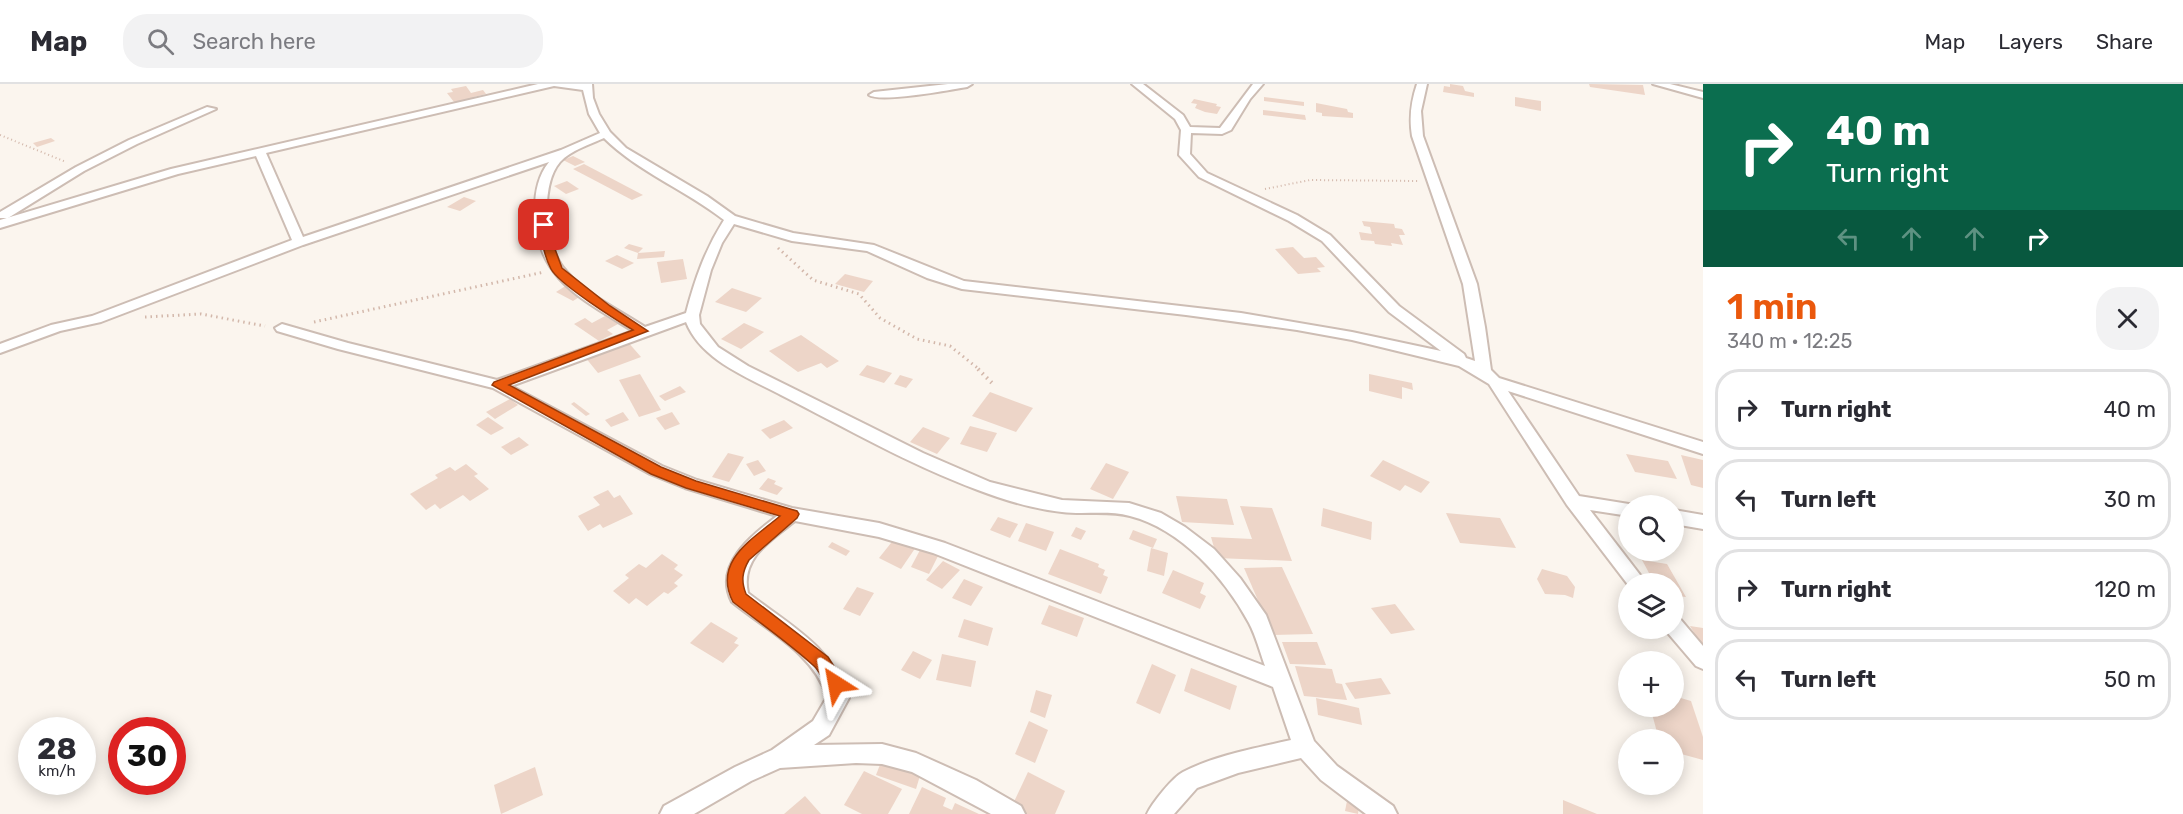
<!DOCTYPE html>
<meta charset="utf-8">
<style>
:root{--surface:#fff;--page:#f2f2f3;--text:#2b2b33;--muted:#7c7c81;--line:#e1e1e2;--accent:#ea580c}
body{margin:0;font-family:Rubik,sans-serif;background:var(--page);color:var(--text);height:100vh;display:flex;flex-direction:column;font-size:22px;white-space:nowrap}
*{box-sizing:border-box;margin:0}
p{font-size:20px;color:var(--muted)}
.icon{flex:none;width:33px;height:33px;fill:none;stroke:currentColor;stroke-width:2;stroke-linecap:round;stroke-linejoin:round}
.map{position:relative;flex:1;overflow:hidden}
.panel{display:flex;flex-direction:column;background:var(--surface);width:480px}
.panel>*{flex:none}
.guide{background:#0b6e4f;color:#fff;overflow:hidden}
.fabs{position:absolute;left:1618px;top:411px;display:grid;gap:12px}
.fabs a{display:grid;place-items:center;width:66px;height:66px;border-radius:50%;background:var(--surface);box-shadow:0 3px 15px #0003;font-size:30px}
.speed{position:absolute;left:18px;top:633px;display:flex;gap:12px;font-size:30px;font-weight:700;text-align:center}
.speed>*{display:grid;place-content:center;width:78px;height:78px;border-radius:50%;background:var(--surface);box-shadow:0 3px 15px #0003;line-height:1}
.speed small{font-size:15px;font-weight:400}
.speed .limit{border:9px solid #d22;background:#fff;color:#111}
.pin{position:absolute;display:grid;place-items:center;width:51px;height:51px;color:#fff;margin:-26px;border-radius:12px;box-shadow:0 3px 9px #0006}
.me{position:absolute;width:66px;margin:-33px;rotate:326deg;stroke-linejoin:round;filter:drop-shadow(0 0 4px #0008)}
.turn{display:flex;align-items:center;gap:21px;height:126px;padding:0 24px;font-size:27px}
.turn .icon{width:78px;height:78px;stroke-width:2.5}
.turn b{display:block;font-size:42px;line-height:51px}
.lanes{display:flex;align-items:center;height:57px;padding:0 24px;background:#0003;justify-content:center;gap:30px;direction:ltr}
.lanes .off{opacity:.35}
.round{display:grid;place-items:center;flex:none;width:63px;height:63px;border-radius:24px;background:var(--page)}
.head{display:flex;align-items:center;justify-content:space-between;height:102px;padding:0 24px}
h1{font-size:36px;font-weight:600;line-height:45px;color:var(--accent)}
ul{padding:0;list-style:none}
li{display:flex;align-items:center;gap:18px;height:81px;margin:0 12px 9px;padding:0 12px;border:3px solid var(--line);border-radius:24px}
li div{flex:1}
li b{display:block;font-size:22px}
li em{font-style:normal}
header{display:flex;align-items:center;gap:36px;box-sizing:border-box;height:84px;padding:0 30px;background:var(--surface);border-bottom:2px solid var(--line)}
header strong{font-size:28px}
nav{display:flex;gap:33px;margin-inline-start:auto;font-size:21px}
.search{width:420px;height:54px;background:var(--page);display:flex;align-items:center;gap:15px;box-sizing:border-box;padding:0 21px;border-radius:24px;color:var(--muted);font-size:22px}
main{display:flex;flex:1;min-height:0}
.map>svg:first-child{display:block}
.building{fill:#edd5c8}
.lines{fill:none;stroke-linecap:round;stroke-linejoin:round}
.street-casing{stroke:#cdbdb4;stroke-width:4}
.path-far2{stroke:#d3b8ab;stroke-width:2;stroke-dasharray:1 3;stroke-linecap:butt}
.path-far1{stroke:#d3b8ab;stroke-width:3;stroke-dasharray:1.5 4;stroke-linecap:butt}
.path{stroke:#d3b8ab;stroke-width:4;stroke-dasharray:1.5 4.5;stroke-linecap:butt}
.street{fill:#fff;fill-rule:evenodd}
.route{fill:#ea580c;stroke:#983908;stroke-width:1.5}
</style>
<header>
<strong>Map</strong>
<div class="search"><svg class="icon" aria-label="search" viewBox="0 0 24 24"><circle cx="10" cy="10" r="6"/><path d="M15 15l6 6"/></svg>Search here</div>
<nav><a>Map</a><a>Layers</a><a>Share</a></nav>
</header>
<main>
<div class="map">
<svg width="1703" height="730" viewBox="0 0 1703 730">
<rect width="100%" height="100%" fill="#fbf5ee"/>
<!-- building -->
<g class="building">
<polygon points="1450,0 1463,2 1465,7 1474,9 1474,13 1443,8 1444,2 1450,3"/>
<polygon points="1589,0 1643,1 1645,11 1590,3"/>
<polygon points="466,2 471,9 483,6 486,10 474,13 477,16 454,18 447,9 453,8 451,5"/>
<polygon points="1264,13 1304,18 1304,22 1264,17"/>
<polygon points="1515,13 1541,17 1541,27 1515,22"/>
<polygon points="1194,15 1217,20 1216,22 1221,23 1217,30 1205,28 1195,24 1197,20 1191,19"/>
<polygon points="1316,19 1347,25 1348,28 1353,29 1353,34 1322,32 1322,29 1316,28"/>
<polygon points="1263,26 1305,31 1306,36 1263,31"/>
<polygon points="51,54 55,57 37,63 33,59"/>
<polygon points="573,72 585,78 575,82 563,76"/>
<polygon points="584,80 643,111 632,116 573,85"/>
<polygon points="567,97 579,105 566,110 554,102"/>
<polygon points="464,113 476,117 460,127 447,123"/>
<polygon points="1362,137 1394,140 1395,144 1402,145 1405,151 1399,151 1403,161 1391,159 1392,162 1375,160 1374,157 1361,156 1359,148 1372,150 1370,143 1364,142"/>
<polygon points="629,160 643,164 638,169 665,167 664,173 637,175 638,169 624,164"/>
<polygon points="1293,163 1304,174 1316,173 1325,183 1317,184 1321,188 1298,190 1275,165"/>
<polygon points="617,171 634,179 622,185 605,177"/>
<polygon points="683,175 687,195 661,199 657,178"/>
<polygon points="845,190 873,197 864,208 835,200"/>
<polygon points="567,201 584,210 573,217 556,208"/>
<polygon points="732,204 762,214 746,228 715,218"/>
<polygon points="605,232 618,240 607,246 613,250 599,257 574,240 585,234 592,239"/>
<polygon points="744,239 764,248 741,265 721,255"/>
<polygon points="801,251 839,277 827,284 821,279 798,288 769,267"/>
<polygon points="627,257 641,273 598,289 585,273"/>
<polygon points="867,281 892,289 884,299 859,291"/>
<polygon points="640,290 661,326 639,333 619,296"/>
<polygon points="1369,290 1412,299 1413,306 1402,303 1402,315 1369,307"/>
<polygon points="900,291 913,295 906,304 894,300"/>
<polygon points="680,302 686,308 665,317 659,312"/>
<polygon points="990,308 1033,324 1016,348 972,332"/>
<polygon points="510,315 518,321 495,335 486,328"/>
<polygon points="574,318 590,330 586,332 571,320"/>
<polygon points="623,328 629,336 611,343 605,336"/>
<polygon points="672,328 680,340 665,346 656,334"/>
<polygon points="488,333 504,344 491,351 476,341"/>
<polygon points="784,336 793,344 770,355 761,346"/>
<polygon points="970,342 997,349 987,368 960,360"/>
<polygon points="923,343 950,354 937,370 910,358"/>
<polygon points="519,353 529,361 511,371 501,363"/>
<polygon points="728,369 744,373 729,398 712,393"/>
<polygon points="1626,370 1668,377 1677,395 1635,388"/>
<polygon points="1681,371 1703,376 1703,404 1691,401"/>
<polygon points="758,376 766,387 754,392 746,380"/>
<polygon points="1383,376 1430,398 1421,409 1405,401 1400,407 1370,392"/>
<polygon points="1106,379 1129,388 1113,415 1090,405"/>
<polygon points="466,380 478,390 474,392 489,405 470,417 463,411 440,425 435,420 426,426 410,410 438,394 435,391 450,383 455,387"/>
<polygon points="768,394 776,397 774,400 783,404 777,411 759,405"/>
<polygon points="608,406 614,414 620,411 633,430 603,444 600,440 588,447 578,432 600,421 593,413"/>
<polygon points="1176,412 1227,415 1234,441 1182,438"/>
<polygon points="1240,422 1272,424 1292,477 1217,474 1211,453 1252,455"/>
<polygon points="1323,424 1372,438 1371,456 1321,442"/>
<polygon points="1446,429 1500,434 1516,464 1460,459"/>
<polygon points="998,433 1018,440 1010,454 990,446"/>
<polygon points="1026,439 1054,448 1046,467 1018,457"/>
<polygon points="1076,443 1086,447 1081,456 1071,452"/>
<polygon points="1133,446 1157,455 1153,464 1129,455"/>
<polygon points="895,454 916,463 901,485 879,474"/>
<polygon points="832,458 850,467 846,472 828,463"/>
<polygon points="1151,464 1168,469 1164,492 1147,487"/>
<polygon points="1060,465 1099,480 1098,483 1105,486 1103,491 1108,493 1101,510 1048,490"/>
<polygon points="920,466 938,472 929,490 911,483"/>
<polygon points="662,470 678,481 674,485 683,491 674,499 678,502 668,510 664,508 647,522 636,514 629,520 613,507 629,494 625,491 639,480 646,484"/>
<polygon points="1642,476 1667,480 1686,513 1674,512 1674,500 1655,500"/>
<polygon points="943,477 960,486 942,505 926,496"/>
<polygon points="1282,483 1313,550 1273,551 1244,484"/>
<polygon points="1542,485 1567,492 1575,503 1573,514 1565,511 1545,510 1537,495"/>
<polygon points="1173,486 1204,499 1200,509 1206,512 1200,525 1162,509"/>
<polygon points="964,495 983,503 971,522 952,514"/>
<polygon points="857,503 874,509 860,532 843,525"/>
<polygon points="1395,520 1415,546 1391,550 1371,524"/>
<polygon points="1049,521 1084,534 1077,553 1041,540"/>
<polygon points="964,535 993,544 988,562 958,553"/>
<polygon points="711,538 738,554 734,559 739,561 723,579 690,559"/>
<polygon points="1690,542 1703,544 1703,564"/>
<polygon points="1282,558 1317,558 1326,581 1290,580"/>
<polygon points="913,567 932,576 920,595 901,586"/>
<polygon points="942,570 976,577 971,603 936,596"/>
<polygon points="1152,580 1176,591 1160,630 1136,619"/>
<polygon points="1295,582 1332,585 1336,599 1342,600 1347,616 1304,612"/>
<polygon points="1191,584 1237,602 1230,626 1184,607"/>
<polygon points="1381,594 1391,610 1355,615 1345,599"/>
<polygon points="1036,606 1052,611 1045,634 1030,628"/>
<polygon points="1674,612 1691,617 1703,653 1703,676 1674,668 1674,656 1659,656 1650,622 1674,622"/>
<polygon points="1316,614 1359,624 1362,641 1318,631"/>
<polygon points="1029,637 1048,646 1035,679 1015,670"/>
<polygon points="883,673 922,685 916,705 876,691"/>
<polygon points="535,683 543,711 501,730 494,701"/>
<polygon points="864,687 902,705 888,730 862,730 844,721"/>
<polygon points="1028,688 1065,707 1055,730 1023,730 1011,724"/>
<polygon points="922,703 946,714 943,722 952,726 955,719 979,730 909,730"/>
<polygon points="805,712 821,730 784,730"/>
<polygon points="1563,716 1597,730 1563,730"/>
<polygon points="1347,717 1359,722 1358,730 1345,727"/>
</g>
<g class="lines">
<!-- street casing -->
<g class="street-casing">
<g id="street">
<path d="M 538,0 L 592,0 L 593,14 L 599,30 L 610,48 L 626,64 L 707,112 L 735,132 L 793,149 L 874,161 L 964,197 L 1241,229 L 1352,248 L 1441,267 L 1389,228 L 1322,157 L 1289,137 L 1199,93 L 1179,71 L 1181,46 L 1175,35 L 1132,0 L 1143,0 L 1183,31 L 1190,43 L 1220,44 L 1253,0 L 1263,0 L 1250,15 L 1231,46 L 1222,50 L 1191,49 L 1190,70 L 1207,89 L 1297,131 L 1330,151 L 1399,222 L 1464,270 L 1466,274 L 1475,277 L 1463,200 L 1412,52 C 1409,33 1411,18 1417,0 L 1427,0 L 1421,27 L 1423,52 L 1477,200 L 1485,243 L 1491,286 L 1499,294 L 1703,358 L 1703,370 L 1508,307 L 1579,412 L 1635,421 L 1629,422 L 1629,432 L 1590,426 L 1647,500 L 1629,500 L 1629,502 L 1567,421 L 1489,300 L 1459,282 L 1352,256 L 1297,246 L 1186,231 L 962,205 L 927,194 L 867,167 L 792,157 L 734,140 L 722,159 L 711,186 L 699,231 L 700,240 L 718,263 L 748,282 L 867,341 L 923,369 L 990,398 L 1062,416 L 1129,419 L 1161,429 L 1185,443 L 1214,465 L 1240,494 L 1266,531 L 1314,657 L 1337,682 L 1393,722 L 1397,730 L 1366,730 L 1321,696 L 1301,674 L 1238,689 L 1197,704 L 1174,730 L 1147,730 C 1152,719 1173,693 1183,688 C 1216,671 1256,664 1291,656 L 1273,603 L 933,469 L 879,453 L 795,437 C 771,456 740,474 748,509 C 789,541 831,561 849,614 L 829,651 L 814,661 L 882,660 L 916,669 L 976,696 L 1021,722 L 1025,730 L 991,730 L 912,688 L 882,680 L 856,679 L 780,684 L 751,697 L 694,730 L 660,730 L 664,722 L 735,683 L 772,666 L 813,637 L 827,613 C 814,569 766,546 732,518 C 713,481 751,452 777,432 L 685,404 L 650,390 L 493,304 L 338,265 L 277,247 L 275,244 L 282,240 L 348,259 L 497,296 L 633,247 C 582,215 534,194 535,125 C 535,108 538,92 549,78 L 303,161 L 101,238 L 60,247 L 0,269 L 0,260 L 51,241 L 92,232 L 292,156 L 256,72 L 178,90 L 0,144 L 0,136 L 171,85 ZM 554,2 L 583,6 L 589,30 L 600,49 L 561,66 L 303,153 L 266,69 ZM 604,54 C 637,87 687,107 724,136 C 705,166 695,195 686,229 L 645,243 C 619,226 587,211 566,187 C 545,165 539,102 560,78 C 571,66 589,61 604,54 ZM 686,238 C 701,276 747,293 781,311 C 846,344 910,381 978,406 C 1004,416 1034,425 1062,428 C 1084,431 1108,426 1130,432 C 1181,445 1225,494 1249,539 C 1256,552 1260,568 1265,582 L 945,459 L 879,439 L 792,424 L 697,396 L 662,382 L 511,302 Z"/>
<path d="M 948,0 L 972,0 L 967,3 C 950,6 880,19 869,11 L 874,8 Z"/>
<polygon points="1653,0 1670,0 1703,8 1703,14"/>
<polygon points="207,23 216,25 137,60 84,87 8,134 0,134 0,128 76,83 129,56"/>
<polygon points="1674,426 1703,431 1703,445 1674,440"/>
<polygon points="1674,534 1681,536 1703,562 1703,585 1696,582 1667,548 1665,544 1674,544"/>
</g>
</g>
<!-- path-far2 -->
<g class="path-far2">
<polyline points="0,51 66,78"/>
<polyline points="1265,105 1310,96 1418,97"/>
</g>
<!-- path-far1 -->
<g class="path-far1">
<polyline points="778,164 813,196 859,210 880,234 917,255 950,262 980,286"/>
<polyline points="145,233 201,230 265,242"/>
<polyline points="314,238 544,188"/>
</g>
<!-- path -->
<polyline class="path" points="978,285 992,299"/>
<!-- street -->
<use href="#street" class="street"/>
</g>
<!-- route -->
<path class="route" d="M 544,138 L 549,141 L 552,157 L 562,184 L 610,222 L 648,247 L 509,301 L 661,383 L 696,397 L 797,427 L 799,430 L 797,434 L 749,476 C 742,488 741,497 746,510 L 828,573 L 845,600 L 842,606 C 825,612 824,591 814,582 C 789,559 760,539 733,518 C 712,477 753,455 780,432 L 686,404 L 651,390 L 492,301 L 494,298 L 633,246 C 616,236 559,200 551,185 C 544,172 541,155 539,141 Z"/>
</svg>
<div class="fabs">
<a><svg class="icon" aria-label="search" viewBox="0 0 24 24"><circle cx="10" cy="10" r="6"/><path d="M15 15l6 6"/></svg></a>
<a><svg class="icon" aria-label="layers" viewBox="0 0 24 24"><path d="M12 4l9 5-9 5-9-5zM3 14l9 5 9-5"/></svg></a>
<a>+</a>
<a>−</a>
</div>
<div class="speed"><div>28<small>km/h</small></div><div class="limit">30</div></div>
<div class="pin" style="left:544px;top:141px;background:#d93025"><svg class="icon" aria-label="arrive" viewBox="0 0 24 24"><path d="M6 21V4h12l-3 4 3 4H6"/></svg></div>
<svg class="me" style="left:836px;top:600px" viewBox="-20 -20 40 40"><path d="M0-17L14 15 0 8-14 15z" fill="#ea580c" stroke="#fff" stroke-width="4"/></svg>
</div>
<section class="panel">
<div class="guide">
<div class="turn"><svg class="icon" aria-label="right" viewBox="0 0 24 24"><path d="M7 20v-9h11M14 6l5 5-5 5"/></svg><div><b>40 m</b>Turn right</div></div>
<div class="lanes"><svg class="icon off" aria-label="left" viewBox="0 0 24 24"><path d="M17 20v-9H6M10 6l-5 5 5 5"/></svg><svg class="icon off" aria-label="ahead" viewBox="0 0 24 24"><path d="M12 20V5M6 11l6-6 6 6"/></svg><svg class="icon off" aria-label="ahead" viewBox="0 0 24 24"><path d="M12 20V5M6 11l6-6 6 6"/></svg><svg class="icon" aria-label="right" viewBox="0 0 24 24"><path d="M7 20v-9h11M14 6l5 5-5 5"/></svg></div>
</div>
<div class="head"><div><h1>1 min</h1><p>340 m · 12:25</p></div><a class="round"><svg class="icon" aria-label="close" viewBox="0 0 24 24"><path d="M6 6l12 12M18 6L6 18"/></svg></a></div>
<ul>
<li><svg class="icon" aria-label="right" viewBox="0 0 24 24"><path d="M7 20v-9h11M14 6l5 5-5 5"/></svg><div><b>Turn right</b></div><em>40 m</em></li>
<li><svg class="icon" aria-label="left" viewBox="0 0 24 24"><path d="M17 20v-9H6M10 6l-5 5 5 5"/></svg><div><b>Turn left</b></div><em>30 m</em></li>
<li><svg class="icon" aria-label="right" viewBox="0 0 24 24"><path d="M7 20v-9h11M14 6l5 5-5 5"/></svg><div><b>Turn right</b></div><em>120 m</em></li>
<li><svg class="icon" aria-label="left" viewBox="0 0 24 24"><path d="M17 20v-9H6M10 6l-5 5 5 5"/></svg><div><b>Turn left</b></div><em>50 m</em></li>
</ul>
</section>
</main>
